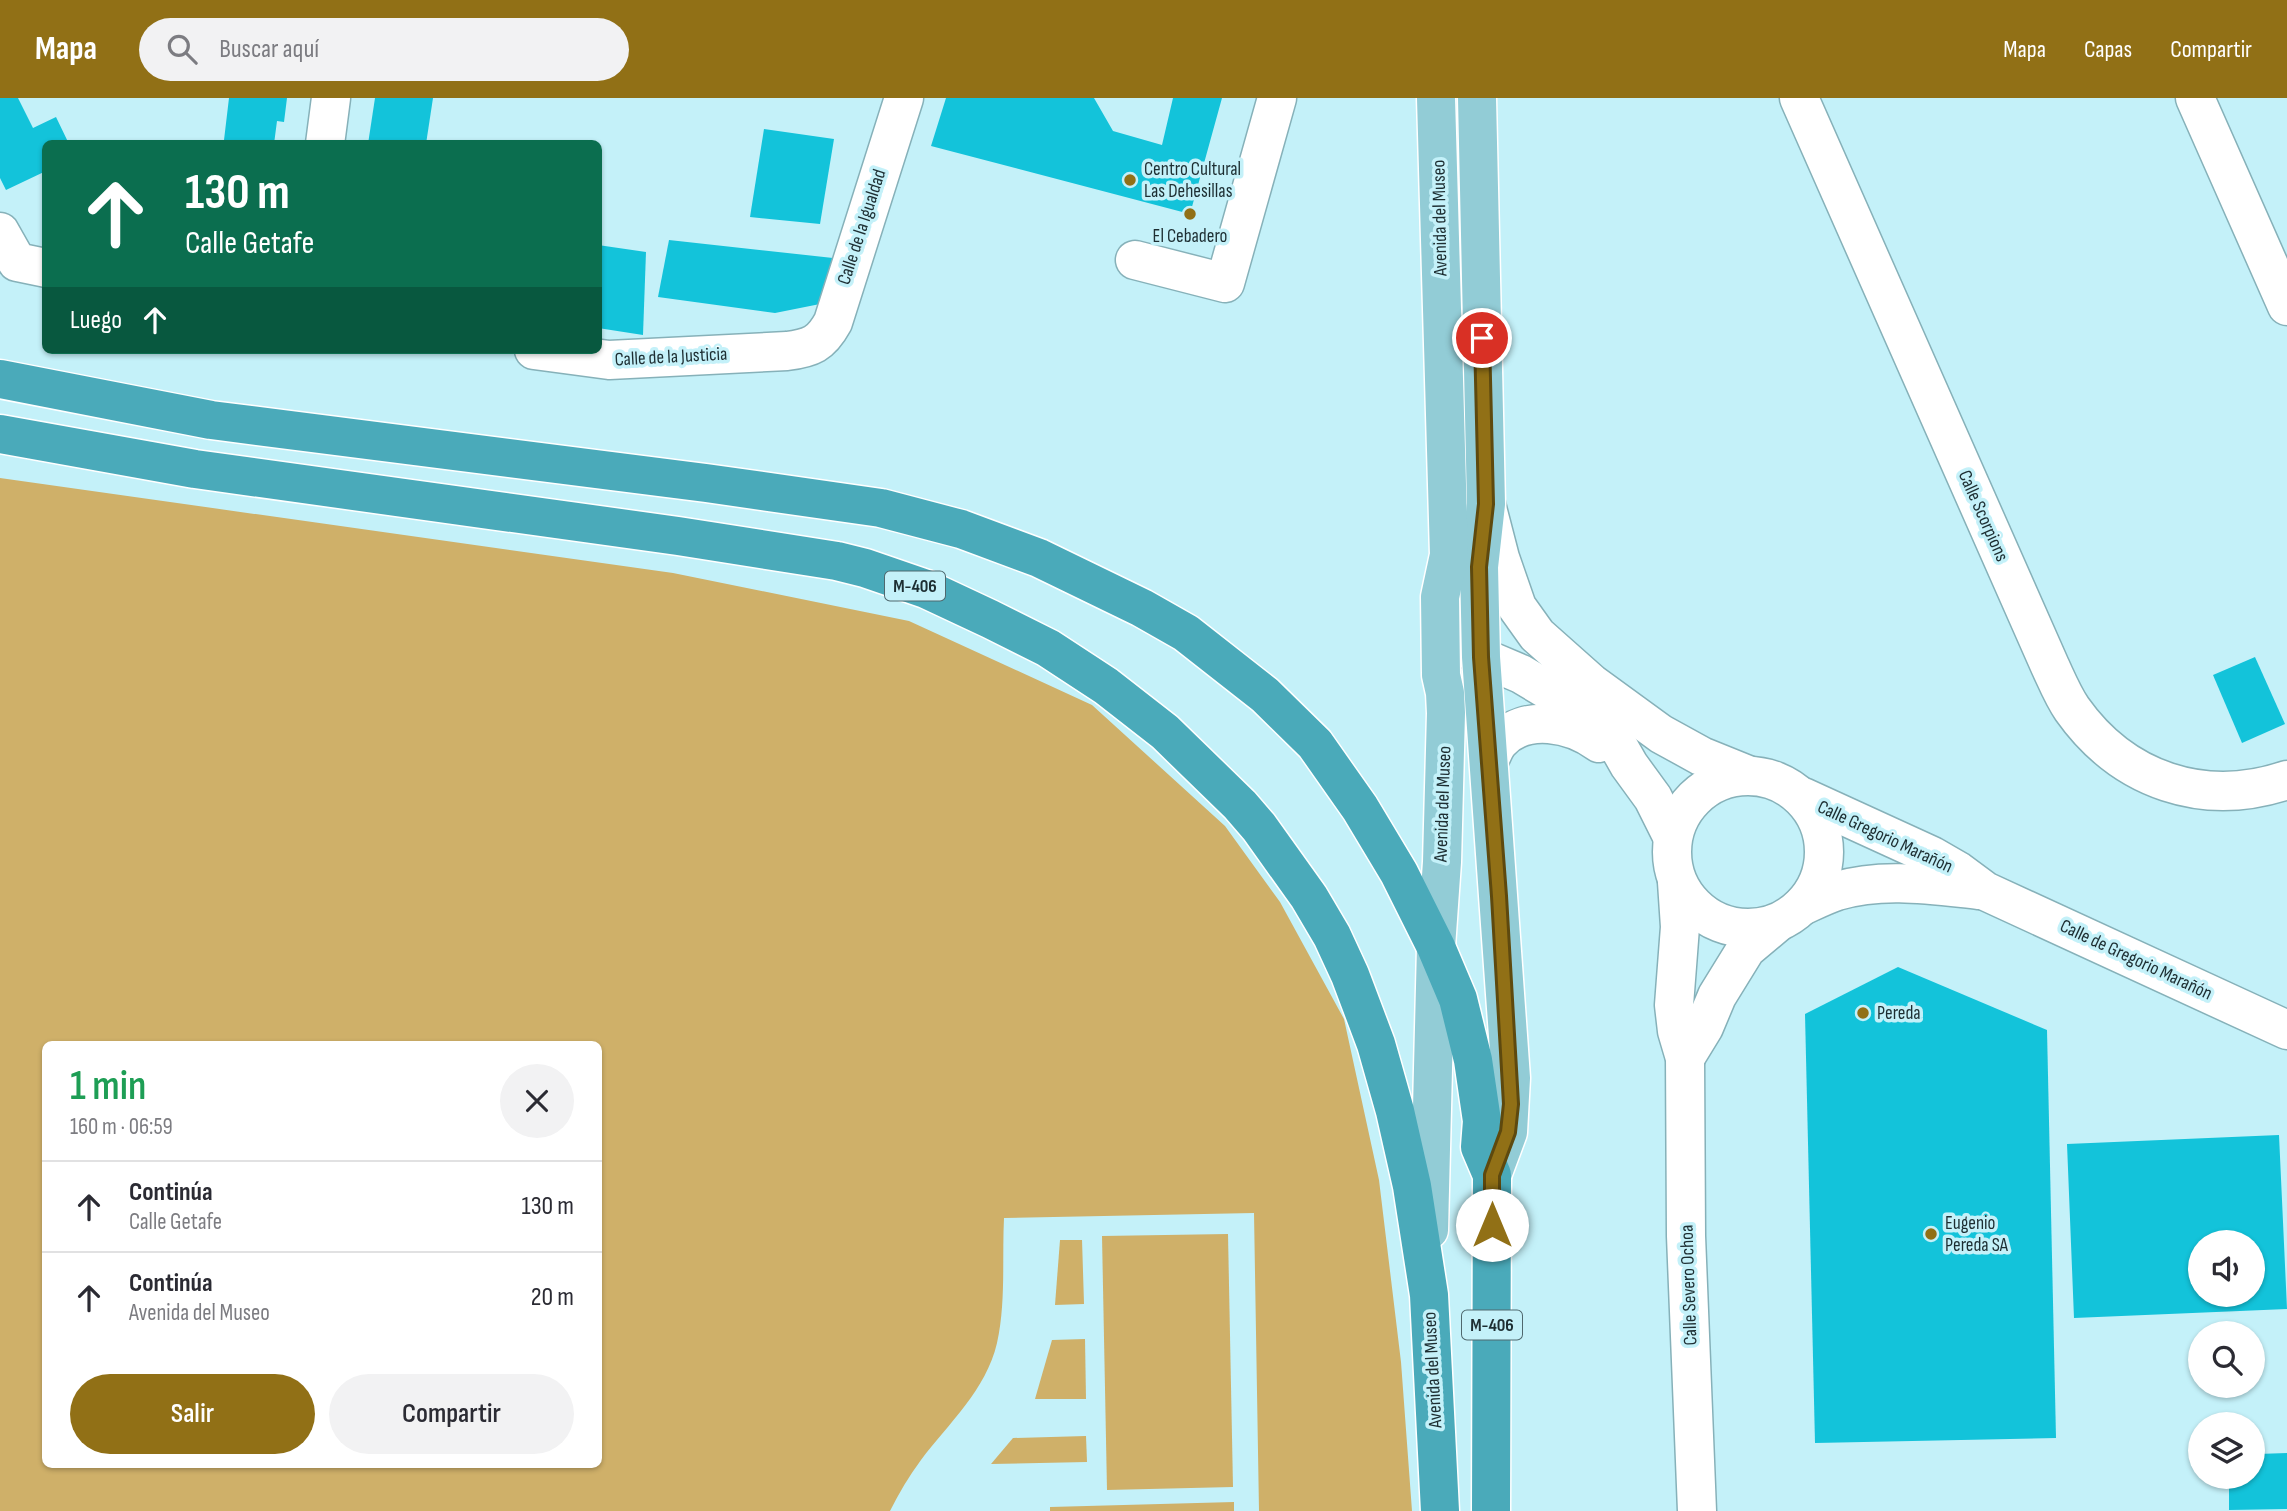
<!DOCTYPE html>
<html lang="es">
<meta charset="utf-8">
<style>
:root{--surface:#fff;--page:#f2f2f3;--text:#2b2b33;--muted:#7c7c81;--line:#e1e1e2;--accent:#917016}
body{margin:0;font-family:"Sofia Sans Condensed",sans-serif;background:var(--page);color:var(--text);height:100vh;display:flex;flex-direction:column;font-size:26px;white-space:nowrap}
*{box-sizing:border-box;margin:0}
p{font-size:23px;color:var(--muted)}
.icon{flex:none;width:38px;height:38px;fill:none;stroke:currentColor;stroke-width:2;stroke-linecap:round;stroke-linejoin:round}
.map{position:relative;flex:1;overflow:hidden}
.details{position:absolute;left:42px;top:943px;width:560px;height:427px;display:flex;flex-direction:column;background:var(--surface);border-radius:10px;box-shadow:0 2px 5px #0004}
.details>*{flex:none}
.hud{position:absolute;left:42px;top:42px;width:560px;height:214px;border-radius:10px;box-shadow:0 2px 5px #0004;background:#0b6e4f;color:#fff;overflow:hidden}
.tools{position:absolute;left:2188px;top:1132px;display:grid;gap:14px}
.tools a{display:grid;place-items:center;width:77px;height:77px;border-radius:50%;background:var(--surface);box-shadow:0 2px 5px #0004;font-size:35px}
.pin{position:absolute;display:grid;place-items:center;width:60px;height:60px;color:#fff;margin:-30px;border:4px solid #fff;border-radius:50%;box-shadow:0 2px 7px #0007}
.me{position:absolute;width:77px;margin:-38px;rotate:0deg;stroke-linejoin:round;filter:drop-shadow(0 0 5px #0008)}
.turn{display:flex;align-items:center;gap:24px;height:147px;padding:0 28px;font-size:32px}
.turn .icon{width:91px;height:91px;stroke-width:2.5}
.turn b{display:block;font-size:49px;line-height:60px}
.then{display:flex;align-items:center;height:66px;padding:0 28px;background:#0003;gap:14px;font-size:26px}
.round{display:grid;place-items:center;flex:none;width:74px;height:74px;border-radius:37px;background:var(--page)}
.head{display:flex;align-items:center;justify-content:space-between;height:119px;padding:0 28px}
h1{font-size:42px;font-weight:600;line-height:52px;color:#1e9e55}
.cta{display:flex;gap:14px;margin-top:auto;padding:14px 28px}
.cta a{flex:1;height:80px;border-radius:42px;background:var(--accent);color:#fff;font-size:28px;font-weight:600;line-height:80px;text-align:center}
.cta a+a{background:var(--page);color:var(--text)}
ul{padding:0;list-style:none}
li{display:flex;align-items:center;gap:21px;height:91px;padding:0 28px;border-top:2px solid var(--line)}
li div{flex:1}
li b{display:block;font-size:26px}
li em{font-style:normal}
header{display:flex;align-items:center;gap:42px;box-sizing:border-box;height:98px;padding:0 35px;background:var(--accent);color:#fff}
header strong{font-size:33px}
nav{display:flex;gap:38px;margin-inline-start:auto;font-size:24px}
.search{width:490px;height:63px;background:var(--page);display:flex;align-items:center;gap:18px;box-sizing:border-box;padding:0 24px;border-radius:38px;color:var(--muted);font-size:26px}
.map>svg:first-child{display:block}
.green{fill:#cfb069;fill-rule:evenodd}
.building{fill:#13c3da;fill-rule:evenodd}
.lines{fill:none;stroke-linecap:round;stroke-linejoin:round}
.minor-casing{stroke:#86b1b9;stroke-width:41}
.major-casing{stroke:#fff;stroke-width:41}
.highway-casing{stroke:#fff;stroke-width:41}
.minor{stroke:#fff;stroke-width:38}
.major{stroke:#92ccd6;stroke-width:38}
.highway{stroke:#4aaaba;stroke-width:38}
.route-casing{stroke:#5e490e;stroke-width:18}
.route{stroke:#917016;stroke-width:12}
.poi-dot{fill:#917016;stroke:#c4f1f9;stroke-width:2.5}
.labels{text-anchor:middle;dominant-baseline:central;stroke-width:7;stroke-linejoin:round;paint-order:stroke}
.shield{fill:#c4f1f9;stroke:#4f686e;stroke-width:2}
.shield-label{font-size:18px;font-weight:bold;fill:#1d2e32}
.poi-label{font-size:19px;fill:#1d2e32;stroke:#c4f1f9;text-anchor:start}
.street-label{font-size:19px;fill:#1d2e32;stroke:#c4f1f9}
</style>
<header>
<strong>Mapa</strong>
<div class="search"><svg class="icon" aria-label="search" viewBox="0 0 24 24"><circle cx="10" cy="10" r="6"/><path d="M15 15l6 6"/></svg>Buscar aquí</div>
<nav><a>Mapa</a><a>Capas</a><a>Compartir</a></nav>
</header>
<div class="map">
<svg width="2287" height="1413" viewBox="0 0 2287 1413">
<rect width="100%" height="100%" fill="#c4f1f9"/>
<!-- green -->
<g class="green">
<path d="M 0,380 L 673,475 L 909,523 L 1092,607 L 1225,728 L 1280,804 L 1344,921 L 1379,1082 L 1401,1264 L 1412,1413 L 1259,1413 L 1254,1115 L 1004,1120 C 1002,1161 1006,1205 997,1245 C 986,1292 949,1325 921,1362 C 909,1378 899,1395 890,1413 L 0,1413 ZM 46,947 L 598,947 L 598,1367 L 46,1367 Z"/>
<polygon points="1228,1136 1233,1389 1107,1392 1102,1138"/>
<polygon points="1060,1142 1082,1142 1084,1206 1055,1207"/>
<polygon points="1085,1241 1086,1301 1035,1301 1052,1242"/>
<polygon points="1086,1338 1087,1364 991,1366 1013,1340"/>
<polygon points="1234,1404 1234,1413 1050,1413 1050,1409"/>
</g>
<!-- building -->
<g class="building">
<polygon points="0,0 18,0 33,30 56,19 69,46 46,46 46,73 6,92 0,80"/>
<polygon points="229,0 287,0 284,24 277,23 274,46 251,46 224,42"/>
<polygon points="375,0 433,0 426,46 368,46"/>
<polygon points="946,0 1094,0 1113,33 1162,47 1173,0 1222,0 1190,116 931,48"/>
<polygon points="764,31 834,41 820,126 750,119"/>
<polygon points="669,142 833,160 825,205 775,215 658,199"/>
<polygon points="598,147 646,154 643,237 598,230"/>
<polygon points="2255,559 2285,626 2242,645 2213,577"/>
<polygon points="1898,869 2047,932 2056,1340 1815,1345 1805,916"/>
<path d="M 2279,1037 L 2287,1211 L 2074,1220 L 2067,1046 ZM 2200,1144 L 2252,1144 L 2252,1197 L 2200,1197 Z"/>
<polygon points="2287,1355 2287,1411 2229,1412 2229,1382 2232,1379 2252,1379 2252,1361 2258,1356"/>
</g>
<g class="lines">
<!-- minor casing -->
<g class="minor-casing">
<g id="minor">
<path d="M 1799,0 L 2050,568 C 2057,583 2063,598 2072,611 C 2123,683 2204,710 2287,682"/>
<polyline points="2195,0 2287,208"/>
<polyline points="325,46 331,0"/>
<polyline points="0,134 17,164 46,170"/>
<polyline points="1135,162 1225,185 1277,0"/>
<path d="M 534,252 L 609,262 L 787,253 C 811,250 821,246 833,224 L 904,0"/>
<polyline points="1486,406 1500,460 1517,509 1537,537 1591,585 1661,636 1701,658 1748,677"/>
<polyline points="1454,480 1460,532 1463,543 1470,552 1481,559 1521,576 1593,619 1613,639 1629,667 1653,700 1672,738"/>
<path d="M 1489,663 C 1492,657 1495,648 1500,643 C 1526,615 1572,625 1599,645"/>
<circle cx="1748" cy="754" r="76"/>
<polyline points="1803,699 1932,758 1958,773 1985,793 2287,932"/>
<polyline points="1677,784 1680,829 1674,907 1677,933 1685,960 1686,1138 1697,1413"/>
<path d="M 1802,808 C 1813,803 1825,797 1837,793 C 1883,779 1932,787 1979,792"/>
<polyline points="1685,960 1704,929 1717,898 1746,851 1777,825"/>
</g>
</g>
<!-- major casing -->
<g class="major-casing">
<g id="major">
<polyline points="1477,0 1486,406 1479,469 1481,559 1511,980 1508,1034 1492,1077"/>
<polyline points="1429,1132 1436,849 1442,764 1446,615 1445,595 1441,577 1440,499 1449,457 1436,0"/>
</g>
</g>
<!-- highway casing -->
<g class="highway-casing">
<g id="highway">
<polyline points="0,281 211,322 706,385 881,410 961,431 1039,460 1142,510 1186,535 1265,597 1315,646 1360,710 1399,775 1436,849 1458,901 1473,962 1482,1023 1480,1049 1492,1077 1491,1413"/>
<polyline points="0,336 195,371 678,438 837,463 865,470 926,491 990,521 1048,550 1106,588 1165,634 1240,707 1259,729 1309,799 1332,838 1350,877 1376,946 1395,1013 1412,1088 1429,1197 1440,1413"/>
</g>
</g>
<!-- minor -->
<use href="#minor" class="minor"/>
<!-- major -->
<use href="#major" class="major"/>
<!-- highway -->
<use href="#highway" class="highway"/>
</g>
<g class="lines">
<!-- route casing -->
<g class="route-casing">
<polyline id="route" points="1482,240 1486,406 1479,469 1481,559 1499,798 1511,1006 1508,1034 1492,1077 1492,1127"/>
</g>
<!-- route -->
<use href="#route" class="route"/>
</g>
<!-- markers -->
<g class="poi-dot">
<circle cx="1130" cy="82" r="7"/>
<circle cx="1190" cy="116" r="7"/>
<circle cx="1863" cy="915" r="7"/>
<circle cx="1931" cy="1136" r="7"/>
</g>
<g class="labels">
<!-- shield labels -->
<g class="shield">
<rect x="885" y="473.5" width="60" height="29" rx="5"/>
<rect x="1462" y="1212.5" width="60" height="29" rx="5"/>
</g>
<g class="shield-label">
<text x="915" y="488">M-406</text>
<text x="1492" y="1227">M-406</text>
</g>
<!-- poi labels -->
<g class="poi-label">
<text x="1144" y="71">Centro Cultural<tspan x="1144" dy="22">Las Dehesillas</tspan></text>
<text x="1190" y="138" text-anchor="middle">El Cebadero</text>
<text x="1877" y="915">Pereda</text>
<text x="1945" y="1125">Eugenio<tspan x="1945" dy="22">Pereda SA</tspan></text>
</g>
<!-- street labels -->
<g class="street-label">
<text transform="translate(1440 120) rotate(-91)">Avenida del Museo</text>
<text transform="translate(862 129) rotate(-72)">Calle de la Igualdad</text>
<text transform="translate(671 259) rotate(-3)">Calle de la Justicia</text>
<text transform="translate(1983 418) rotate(66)">Calle Scorpions</text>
<text transform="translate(1443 706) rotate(-88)">Avenida del Museo</text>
<text transform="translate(1885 739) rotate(25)">Calle Gregorio Marañón</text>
<text transform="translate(2136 862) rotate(25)">Calle de Gregorio Marañón</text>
<text transform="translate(1689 1187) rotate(-92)">Calle Severo Ochoa</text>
<text transform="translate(1433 1272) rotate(-93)">Avenida del Museo</text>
</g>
</g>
</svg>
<div class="tools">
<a><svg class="icon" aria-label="sound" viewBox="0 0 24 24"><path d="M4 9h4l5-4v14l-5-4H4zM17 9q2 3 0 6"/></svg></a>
<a><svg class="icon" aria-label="search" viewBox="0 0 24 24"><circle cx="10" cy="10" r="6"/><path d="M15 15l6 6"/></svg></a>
<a><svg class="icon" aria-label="layers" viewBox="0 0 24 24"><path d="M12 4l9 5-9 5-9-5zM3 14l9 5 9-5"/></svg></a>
</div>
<div class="pin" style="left:1482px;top:240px;background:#d93025"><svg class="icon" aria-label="arrive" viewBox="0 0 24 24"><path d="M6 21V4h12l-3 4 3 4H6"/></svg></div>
<svg class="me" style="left:1492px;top:1127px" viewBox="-20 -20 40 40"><circle r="19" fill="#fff"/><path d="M0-13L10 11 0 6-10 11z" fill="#917016"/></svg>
<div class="hud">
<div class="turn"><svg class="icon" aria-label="ahead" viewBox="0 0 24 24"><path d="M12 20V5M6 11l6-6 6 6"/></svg><div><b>130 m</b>Calle Getafe</div></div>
<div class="then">Luego<svg class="icon" aria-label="ahead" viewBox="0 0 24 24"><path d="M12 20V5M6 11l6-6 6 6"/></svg></div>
</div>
<section class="details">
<div class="head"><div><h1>1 min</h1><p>160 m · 06:59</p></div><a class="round"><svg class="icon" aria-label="close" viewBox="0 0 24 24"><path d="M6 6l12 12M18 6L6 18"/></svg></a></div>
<ul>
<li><svg class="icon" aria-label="ahead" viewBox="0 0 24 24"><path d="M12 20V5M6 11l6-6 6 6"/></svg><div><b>Continúa</b><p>Calle Getafe</p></div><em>130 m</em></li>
<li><svg class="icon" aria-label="ahead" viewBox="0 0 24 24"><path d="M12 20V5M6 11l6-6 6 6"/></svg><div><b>Continúa</b><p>Avenida del Museo</p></div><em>20 m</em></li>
</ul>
<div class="cta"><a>Salir</a><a>Compartir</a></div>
</section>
</div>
